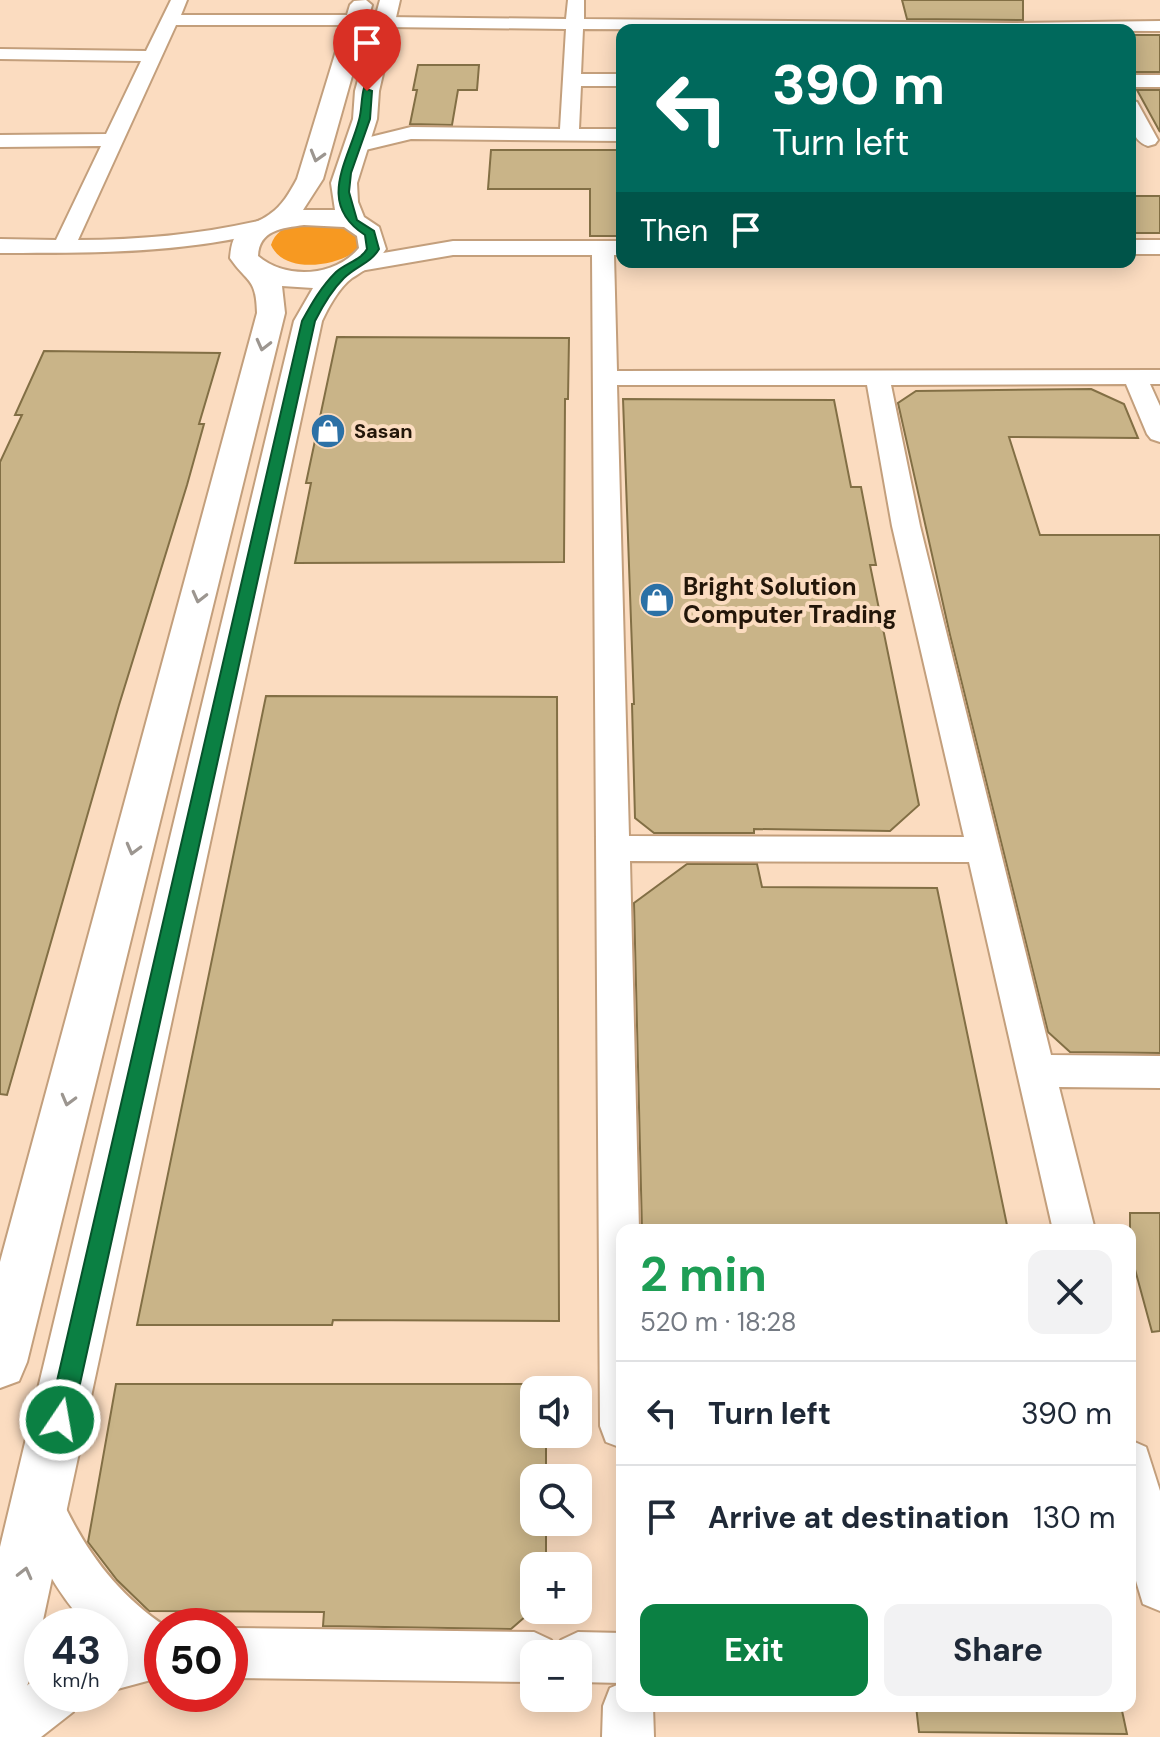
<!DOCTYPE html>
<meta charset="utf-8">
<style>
:root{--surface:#fff;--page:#f2f2f3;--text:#1f2937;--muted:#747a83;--line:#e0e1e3;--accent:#0b8043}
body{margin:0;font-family:"DM Sans",sans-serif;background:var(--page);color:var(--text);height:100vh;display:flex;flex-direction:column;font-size:30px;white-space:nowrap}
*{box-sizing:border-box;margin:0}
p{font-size:26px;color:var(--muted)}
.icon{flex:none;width:44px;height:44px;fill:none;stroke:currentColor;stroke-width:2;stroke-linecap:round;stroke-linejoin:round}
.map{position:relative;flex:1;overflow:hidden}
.drawer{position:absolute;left:616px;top:1224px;width:520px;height:488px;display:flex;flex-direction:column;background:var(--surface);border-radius:16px;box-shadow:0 4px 20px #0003}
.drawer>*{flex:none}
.guide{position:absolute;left:616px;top:24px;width:520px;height:244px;border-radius:16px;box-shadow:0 4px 20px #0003;background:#00695c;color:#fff;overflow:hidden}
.tools{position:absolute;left:520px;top:1376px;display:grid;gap:16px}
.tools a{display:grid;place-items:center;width:72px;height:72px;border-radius:16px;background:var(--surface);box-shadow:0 4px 20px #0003;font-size:40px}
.speed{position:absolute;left:24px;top:1608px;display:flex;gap:16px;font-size:40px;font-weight:700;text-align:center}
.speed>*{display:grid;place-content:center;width:104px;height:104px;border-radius:50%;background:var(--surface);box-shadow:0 4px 20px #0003;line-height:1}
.speed small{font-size:20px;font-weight:400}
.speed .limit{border:12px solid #d22;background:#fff;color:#111}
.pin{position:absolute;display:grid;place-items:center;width:68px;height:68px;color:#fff;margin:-82px -34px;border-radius:50% 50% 50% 0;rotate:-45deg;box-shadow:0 0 8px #0007}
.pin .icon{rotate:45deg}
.me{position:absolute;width:88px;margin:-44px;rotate:12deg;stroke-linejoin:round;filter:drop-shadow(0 0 6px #0008)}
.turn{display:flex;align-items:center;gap:28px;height:168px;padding:0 24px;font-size:36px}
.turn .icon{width:104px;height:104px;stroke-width:2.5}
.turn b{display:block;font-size:56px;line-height:68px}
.then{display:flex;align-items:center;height:76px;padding:0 24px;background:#0003;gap:16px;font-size:30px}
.round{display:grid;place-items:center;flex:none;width:84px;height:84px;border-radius:16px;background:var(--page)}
.overview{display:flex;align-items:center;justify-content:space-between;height:136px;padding:0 24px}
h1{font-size:48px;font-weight:700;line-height:60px;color:#1e9e55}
.primary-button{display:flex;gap:16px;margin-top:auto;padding:16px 24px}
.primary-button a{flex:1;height:92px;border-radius:16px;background:var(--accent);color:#fff;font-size:32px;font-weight:700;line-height:92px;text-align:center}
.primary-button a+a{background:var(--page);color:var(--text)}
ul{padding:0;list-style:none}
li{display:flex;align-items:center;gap:24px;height:104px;padding:0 24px;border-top:2px solid var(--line)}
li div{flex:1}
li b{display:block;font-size:30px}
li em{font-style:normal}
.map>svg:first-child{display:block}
.green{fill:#f79921}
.building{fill:#c9b488;stroke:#826f45;stroke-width:2}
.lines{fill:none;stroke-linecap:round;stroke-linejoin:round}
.minor-casing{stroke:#c39f7c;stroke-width:4}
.major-casing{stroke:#c39f7c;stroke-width:4}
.minor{fill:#fff;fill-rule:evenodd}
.major{fill:#fff;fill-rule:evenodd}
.oneway{stroke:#9c9690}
.route{fill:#0b8043;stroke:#07532c;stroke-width:2}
.labels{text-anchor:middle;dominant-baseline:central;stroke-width:8;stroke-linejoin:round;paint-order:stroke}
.far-poi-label{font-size:20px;font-weight:bold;fill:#231609;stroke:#fbdcc0;text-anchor:start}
.poi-label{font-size:24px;font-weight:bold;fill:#231609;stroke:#fbdcc0;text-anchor:start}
</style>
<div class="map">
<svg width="1160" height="1737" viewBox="0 0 1160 1737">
<rect width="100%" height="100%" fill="#fbdcc0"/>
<!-- green -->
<path class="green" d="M 328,220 L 361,231 L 362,247 C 341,266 285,276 271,245 C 279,221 307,222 328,220 Z"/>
<!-- building -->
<g class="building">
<polygon points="902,0 1023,0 1023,20 907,19"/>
<rect x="1130" y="35" width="30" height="37"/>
<polygon points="418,65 479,65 477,90 458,90 452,125 410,124 417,90 413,90"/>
<polygon points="1137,90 1160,90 1160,132"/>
<polygon points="491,150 622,150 622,236 590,236 590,189 488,189"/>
<rect x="1130" y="196" width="30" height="37"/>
<polygon points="337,337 569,338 568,399 565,399 564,562 295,563 311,483 306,483"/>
<polygon points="44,351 220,353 199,424 204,424 187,485 119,705 7,1095 0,1094 0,462 22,415 15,415"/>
<polygon points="1091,389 1124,404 1138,438 1009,437 1040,535 1160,535 1160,1053 1070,1052 1048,1032 950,635 898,403 916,391"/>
<polygon points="623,399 834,400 851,487 861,487 876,565 870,565 919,805 890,831 754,829 754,833 654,833 635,818 632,704 634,704"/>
<polygon points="266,696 557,697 559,1321 333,1320 332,1325 137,1325"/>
<polygon points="687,864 757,864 762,887 937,888 1008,1230 642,1230 634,903"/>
<polygon points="1130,1213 1160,1213 1160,1331 1152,1332 1130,1251"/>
<polygon points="116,1384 546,1384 546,1390 534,1390 534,1434 546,1434 546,1478 534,1478 534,1522 546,1522 546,1566 534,1566 534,1609 511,1629 323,1626 324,1612 149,1611 117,1580 88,1542"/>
<polygon points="916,1706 1121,1706 1127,1734 919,1732"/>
</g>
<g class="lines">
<!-- minor casing -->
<g class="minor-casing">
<g id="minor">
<path d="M 171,0 L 187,0 L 181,15 L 356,15 L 365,20 L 356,25 L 176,25 L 78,240 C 143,240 204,234 267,219 L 278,225 L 275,230 C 183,254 94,253 0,253 L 0,239 L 56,240 L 101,146 L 0,147 L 0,135 L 106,134 L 141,61 L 0,59 L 0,49 L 146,51 Z"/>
<polygon points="568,0 584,0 584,19 1013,23 1160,21 1160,31 583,29 581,74 622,74 622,86 581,86 579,129 622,129 622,141 411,139 357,152 347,146 350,142 411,127 560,129 566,29 385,27 376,22 385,17 566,19"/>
<rect x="1130" y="75" width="30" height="12"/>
<path d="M 1130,100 L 1137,102 L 1158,140 L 1155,144 L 1148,146 C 1129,140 1130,117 1130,100 Z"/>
<rect x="1130" y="240" width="30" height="14"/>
<path d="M 453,241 L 622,241 L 622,255 L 614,255 L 617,371 L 1160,370 L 1160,384 L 1150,384 L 1160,406 L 1160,442 L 1151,439 L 1147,434 L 1126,384 L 891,385 L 920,526 L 1051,1055 L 1160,1056 L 1160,1088 L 1059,1087 L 1095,1230 L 1053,1230 L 969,862 L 630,861 L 639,1230 L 622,1230 L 622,1448 L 606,1442 L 600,1426 L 592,255 L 453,255 L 360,271 L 349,264 L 360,257 ZM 617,385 L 867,385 L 892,526 L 964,837 L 629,836 Z"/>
<polygon points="1130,1440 1146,1447 1160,1491 1160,1611 1143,1604 1130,1561"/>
<path d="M 41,1482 L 57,1489 C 81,1545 114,1592 165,1626 L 162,1626 L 162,1677 L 110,1691 L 110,1626 L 88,1626 C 54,1591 35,1550 18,1505 L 25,1489 Z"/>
<polygon points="230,1628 534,1632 551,1640 556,1650 561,1640 578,1632 622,1633 622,1683 578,1682 578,1654 534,1654 534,1682 230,1678"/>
<polygon points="42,1674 42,1694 80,1694 73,1712 41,1737 0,1737 0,1706"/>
<polygon points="622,1683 622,1706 653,1706 654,1737 602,1737 603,1706 610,1688"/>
</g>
</g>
<!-- major casing -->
<g class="major-casing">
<path id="major" d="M 380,0 L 400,0 L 379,91 L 377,119 L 357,183 L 358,202 L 364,217 L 379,227 L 386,249 C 376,264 366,269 352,278 C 339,288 329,306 322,321 L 31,1676 L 22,1698 L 0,1707 L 0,1547 L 294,321 L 313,288 L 282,286 L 285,313 L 27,1362 L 19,1381 L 0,1388 L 0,1262 L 257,313 C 256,277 248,284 230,258 C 233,221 248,230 270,214 C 282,206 290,192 297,179 L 350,5 L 354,1 L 366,0 L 372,5 L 323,179 L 303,210 L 335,210 L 331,183 L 353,119 L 355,91 ZM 304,225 L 344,227 L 357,236 L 359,248 C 335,277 286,280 258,256 C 259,230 282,228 304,225 Z"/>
</g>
<!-- minor -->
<use href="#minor" class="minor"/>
<!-- major -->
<use href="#major" class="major"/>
</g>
<!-- one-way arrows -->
<defs><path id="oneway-chevron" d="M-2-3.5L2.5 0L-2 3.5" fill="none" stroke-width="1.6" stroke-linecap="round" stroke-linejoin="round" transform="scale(2)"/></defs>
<g class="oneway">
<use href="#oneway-chevron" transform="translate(317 156) rotate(106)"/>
<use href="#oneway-chevron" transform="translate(263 345) rotate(104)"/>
<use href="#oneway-chevron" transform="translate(199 597) rotate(104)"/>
<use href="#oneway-chevron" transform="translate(133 849) rotate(105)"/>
<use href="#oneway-chevron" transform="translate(68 1100) rotate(105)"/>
<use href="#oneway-chevron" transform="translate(25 1573) rotate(-76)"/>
</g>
<!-- route -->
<path class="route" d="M 364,88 L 372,91 L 370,119 L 351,173 L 349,192 L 357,220 L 374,231 L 379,249 C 371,263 356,266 344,278 C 331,291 323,305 315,321 L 72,1420 L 69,1429 L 60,1432 L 52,1429 L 48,1420 L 302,321 C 312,303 321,287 336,272 C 346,263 361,260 367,249 L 365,235 C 316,203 348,162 359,120 C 362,110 361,98 364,88 Z"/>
<!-- icons -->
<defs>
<g id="shop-disc" transform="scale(1.8)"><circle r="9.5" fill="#2c71a6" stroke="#fbdcc0"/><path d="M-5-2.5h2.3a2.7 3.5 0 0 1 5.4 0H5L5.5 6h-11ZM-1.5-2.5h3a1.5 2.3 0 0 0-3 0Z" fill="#fff"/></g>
</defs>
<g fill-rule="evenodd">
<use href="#shop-disc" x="328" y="431"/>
<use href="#shop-disc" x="657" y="600"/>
</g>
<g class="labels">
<!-- far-poi labels -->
<g class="far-poi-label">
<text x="354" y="431">Sasan</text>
</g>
<!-- poi labels -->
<g class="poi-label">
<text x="683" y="586">Bright Solution<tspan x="683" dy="28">Computer Trading</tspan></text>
</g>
</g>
</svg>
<div class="tools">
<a><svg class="icon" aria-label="sound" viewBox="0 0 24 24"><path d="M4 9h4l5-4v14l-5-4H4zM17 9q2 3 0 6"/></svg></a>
<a><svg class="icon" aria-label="search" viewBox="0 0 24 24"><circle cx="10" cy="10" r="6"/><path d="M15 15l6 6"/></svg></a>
<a>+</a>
<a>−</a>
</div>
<div class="speed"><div>43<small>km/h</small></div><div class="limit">50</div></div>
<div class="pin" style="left:367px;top:91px;background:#d93025"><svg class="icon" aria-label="arrive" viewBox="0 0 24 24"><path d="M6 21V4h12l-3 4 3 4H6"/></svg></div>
<svg class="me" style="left:60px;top:1420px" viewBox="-20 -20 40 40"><circle r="17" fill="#0b8043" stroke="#fff" stroke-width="3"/><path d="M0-11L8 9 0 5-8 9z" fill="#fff"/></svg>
<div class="guide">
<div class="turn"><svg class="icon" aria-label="left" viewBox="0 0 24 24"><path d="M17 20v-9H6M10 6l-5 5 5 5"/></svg><div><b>390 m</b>Turn left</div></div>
<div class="then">Then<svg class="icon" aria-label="arrive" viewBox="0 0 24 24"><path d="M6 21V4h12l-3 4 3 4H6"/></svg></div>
</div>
<section class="drawer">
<div class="overview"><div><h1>2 min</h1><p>520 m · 18:28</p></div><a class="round"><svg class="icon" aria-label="close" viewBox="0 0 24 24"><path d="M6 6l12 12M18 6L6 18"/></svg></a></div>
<ul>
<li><svg class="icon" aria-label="left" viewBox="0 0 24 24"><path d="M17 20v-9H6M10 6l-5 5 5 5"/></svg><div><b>Turn left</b></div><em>390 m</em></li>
<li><svg class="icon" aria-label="arrive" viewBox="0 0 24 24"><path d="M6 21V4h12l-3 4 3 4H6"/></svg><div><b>Arrive at destination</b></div><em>130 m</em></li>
</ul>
<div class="primary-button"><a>Exit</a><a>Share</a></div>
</section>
</div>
